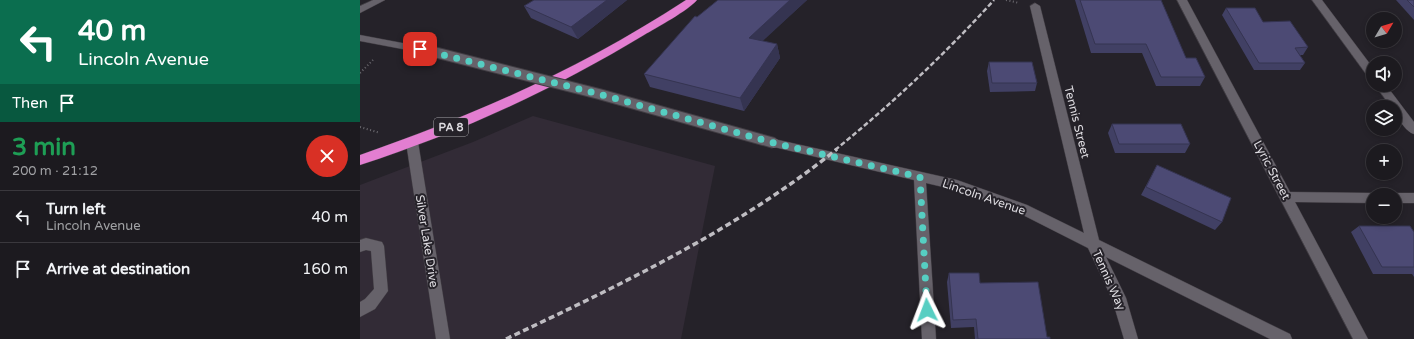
<!DOCTYPE html>
<meta charset="utf-8">
<style>
:root{--surface:#1c1a1f;--page:#29272c;--text:#f1f3f6;--muted:#a0a1a4;--line:#3a383d}
body{margin:0;font-family:"Varela Round",sans-serif;background:var(--page);color:var(--text);height:100vh;display:flex;flex-direction:column;font-size:15px;white-space:nowrap}
*{box-sizing:border-box;margin:0}
p{font-size:13px;color:var(--muted)}
.icon{flex:none;width:22px;height:22px;fill:none;stroke:currentColor;stroke-width:2;stroke-linecap:round;stroke-linejoin:round}
.map{position:relative;flex:1;overflow:hidden}
.sheet{display:flex;flex-direction:column;background:var(--surface);width:360px}
.sheet>*{flex:none}
.top-card{background:#0b6e4f;color:#fff;overflow:hidden}
.needle{width:26px;rotate:52deg}
.controls{position:absolute;left:1006px;top:12px;display:grid;gap:8px}
.controls a{display:grid;place-items:center;width:36px;height:36px;border-radius:50%;background:var(--surface);box-shadow:0 2px 6px #0003,0 0 0 1px var(--line);font-size:20px}
.pin{position:absolute;display:grid;place-items:center;width:34px;height:34px;color:#fff;margin:-17px;border-radius:8px;box-shadow:0 2px 6px #0006}
.me{position:absolute;width:44px;margin:-22px;rotate:357deg;stroke-linejoin:round;filter:drop-shadow(0 0 3px #0008)}
.turn{display:flex;align-items:center;gap:14px;height:84px;padding:0 12px;font-size:18px}
.turn .icon{width:52px;height:52px;stroke-width:2.5}
.turn b{display:block;font-size:28px;line-height:34px}
.then{display:flex;align-items:center;height:38px;padding:0 12px;background:#0003;gap:8px;font-size:15px}
.round{display:grid;place-items:center;flex:none;width:42px;height:42px;border-radius:21px;background:var(--page)}
.summary{display:flex;align-items:center;justify-content:space-between;height:68px;padding:0 12px}
h1{font-size:24px;font-weight:700;line-height:30px;color:#1e9e55}
ul{padding:0;list-style:none}
li{display:flex;align-items:center;gap:12px;height:52px;padding:0 12px;border-top:1px solid var(--line)}
li div{flex:1}
li b{display:block;font-size:15px}
li em{font-style:normal}
main{display:flex;flex:1;min-height:0}
.map>svg:first-child{display:block}
.built{fill:#322b36}
.lines{fill:none;stroke-linecap:round;stroke-linejoin:round}
.minor-casing{stroke:#413d43;stroke-width:1}
.highway-casing{stroke:#413d43;stroke-width:1}
.path{stroke:#6c6a70;stroke-width:2;stroke-dasharray:1 2.5;stroke-linecap:butt}
.minor{fill:#66626a;fill-rule:evenodd}
.highway{fill:#e37ed1;fill-rule:evenodd}
.rail-far1{stroke:#bfbdc2;stroke-width:2.5;stroke-dasharray:5 2.5;stroke-linecap:butt}
.rail{stroke:#bfbdc2;stroke-width:3.5;stroke-dasharray:6 3.5;stroke-linecap:butt}
.minor-bridge-casing{stroke:#413d43;stroke-width:12;stroke-linecap:butt}
.minor-bridge{stroke:#66626a;stroke-width:10}
.wall{fill:#414064}
.shaded-wall{fill:#353451}
.building{fill:#4c4a74;stroke:#353451}
.route{stroke:#56cec2;stroke-width:7;stroke-dasharray:0 12.6}
.labels{text-anchor:middle;dominant-baseline:central;stroke-width:4;stroke-linejoin:round;paint-order:stroke}
.shield{fill:#252229;stroke:#a7a5aa;stroke-width:1}
.shield-label{font-size:11px;font-weight:bold;fill:#dfdde2}
.street-label{font-size:12px;fill:#dfdde2;stroke:#252229}
</style>
<main>
<section class="sheet">
<div class="top-card">
<div class="turn"><svg class="icon" aria-label="left" viewBox="0 0 24 24"><path d="M17 20v-9H6M10 6l-5 5 5 5"/></svg><div><b>40 m</b>Lincoln Avenue</div></div>
<div class="then">Then<svg class="icon" aria-label="arrive" viewBox="0 0 24 24"><path d="M6 21V4h12l-3 4 3 4H6"/></svg></div>
</div>
<div class="summary"><div><h1>3 min</h1><p>200 m · 21:12</p></div><a class="round" style="background:#d93025;color:#fff"><svg class="icon" aria-label="close" viewBox="0 0 24 24"><path d="M6 6l12 12M18 6L6 18"/></svg></a></div>
<ul>
<li><svg class="icon" aria-label="left" viewBox="0 0 24 24"><path d="M17 20v-9H6M10 6l-5 5 5 5"/></svg><div><b>Turn left</b><p>Lincoln Avenue</p></div><em>40 m</em></li>
<li><svg class="icon" aria-label="arrive" viewBox="0 0 24 24"><path d="M6 21V4h12l-3 4 3 4H6"/></svg><div><b>Arrive at destination</b></div><em>160 m</em></li>
</ul>
</section>
<div class="map">
<svg width="1054" height="339" viewBox="0 0 1054 339">
<rect width="100%" height="100%" fill="#252229"/>
<!-- built -->
<polygon class="built" points="173,116 355,166 321,339 0,339 0,185 113,142"/>
<g class="lines">
<!-- minor casing -->
<g class="minor-casing">
<g id="minor">
<polygon points="13,0 25,0 0,13 0,6"/>
<polygon points="817,0 827,0 930,192 1013,193 1017,194 1013,195 1013,203 935,202 1008,339 993,339"/>
<polygon points="952,0 962,0 1013,68 1013,79 1009,78"/>
<polygon points="675,3 680,6 739,240 930,334 932,339 910,339 746,257 766,298 778,339 764,339 752,299 728,248 659,213 596,190 566,183 576,339 562,339 554,180 414,147 410,146 408,143 410,140 414,139 597,180 667,205 724,233 670,6"/>
<polygon points="0,35 74,49 79,52 74,55 0,41"/>
<path d="M 1015,85 L 1026,85 L 1054,122 L 1054,134 C 1046,132 1035,116 1035,107 L 1031,107 Z"/>
<polygon points="52,138 56,139 58,142 90,339 76,339 46,142 48,139"/>
<polygon points="1035,193 1054,193 1054,203 1035,203 1035,195 1030,195"/>
<polygon points="6,238 22,242 24,246 28,291 15,309 0,317 0,302 5,299 14,289 11,251 6,250 0,252 0,240"/>
</g>
</g>
<!-- highway casing -->
<g class="highway-casing">
<path id="highway" d="M 326,0 L 337,0 C 329,10 296,28 284,35 C 195,89 99,133 0,165 L 0,155 C 117,114 222,68 326,0 Z"/>
</g>
<!-- path -->
<g class="path">
<polyline points="646,0 659,3"/>
<polyline points="0,73 13,60"/>
<polyline points="0,127 20,133"/>
</g>
<!-- minor -->
<use href="#minor" class="minor"/>
<!-- highway -->
<use href="#highway" class="highway"/>
<!-- rail-far1 -->
<path class="rail-far1" d="M 475,150 C 532,104 585,54 634,0"/>
<!-- rail -->
<path class="rail" d="M 146,339 C 260,285 378,229 477,149"/>
<!-- minor-bridge casing -->
<g class="minor-bridge-casing">
<polyline id="minor-bridge" points="74,52 239,94 414,143"/>
</g>
<!-- minor-bridge -->
<use href="#minor-bridge" class="minor-bridge"/>
</g>
<!-- wall -->
<g class="wall">
<polygon points="267,0 218,39 171,18 164,6"/>
<polygon points="358,0 447,0 402,41 417,44 420,58 384,111 290,87 284,74 337,17"/>
<polygon points="715,0 801,0 826,58 845,77 840,86 796,86 782,53 731,53"/>
<polygon points="1036,0 1054,0 1054,20"/>
<polygon points="866,8 903,22 948,47 943,55 940,55 945,63 940,70 894,70 862,15"/>
<polygon points="629,62 677,83 675,91 630,92 627,71"/>
<polygon points="752,124 830,144 825,153 755,153 748,133"/>
<polygon points="797,165 862,222 855,230 781,195"/>
<polygon points="999,226 1054,232 1054,277 1052,274 1013,274 991,232"/>
<polygon points="589,273 620,283 687,337 690,339 615,339 614,327 591,328 587,282"/>
</g>
<!-- shaded-wall -->
<g class="shaded-wall">
<polygon points="247,0 267,0 218,39 211,27"/>
<polygon points="430,0 447,0 392,51 389,38"/>
<polygon points="417,44 420,58 384,111 380,98"/>
</g>
<!-- building -->
<g class="building">
<polygon points="174,0 247,0 211,27 164,6"/>
<polygon points="358,0 430,0 389,38 417,44 380,98 284,74 335,16 337,17"/>
<polygon points="720,0 801,0 826,58 836,58 845,77 801,77 786,44 735,44"/>
<polygon points="1047,0 1054,0 1054,7"/>
<polygon points="866,8 895,8 903,22 930,21 948,47 935,48 945,63 899,63"/>
<polygon points="629,62 672,62 677,83 632,83"/>
<polygon points="752,124 821,124 830,144 759,144"/>
<polygon points="797,165 871,198 862,222 786,187"/>
<polygon points="999,226 1050,226 1054,232 1054,267 1022,267"/>
<polygon points="589,273 619,273 620,283 678,282 687,337 690,337 690,339 618,339 616,319 593,320"/>
</g>
<g class="lines">
<!-- route -->
<polyline class="route" points="60,49 239,94 414,143 560,177 567,310"/>
</g>
<g class="labels">
<!-- shield labels -->
<rect class="shield" x="74" y="118" width="34" height="18" rx="3"/>
<g class="shield-label">
<text x="91" y="127">PA 8</text>
</g>
<!-- street labels -->
<g class="street-label">
<text transform="translate(717 122) rotate(76)">Tennis Street</text>
<text transform="translate(912 170) rotate(62)">Lyric Street</text>
<text transform="translate(624 197) rotate(19)">Lincoln Avenue</text>
<text transform="translate(67 241) rotate(81)">Silver Lake Drive</text>
<text transform="translate(749 280) rotate(66)">Tennis Way</text>
</g>
</g>
</svg>
<div class="controls">
<a><svg class="needle" viewBox="-14 -14 28 28"><path d="M0-13l5 13h-10z" fill="#e53935"/><path d="M0 13l5-13h-10z" fill="#a0a1a4"/></svg></a>
<a><svg class="icon" aria-label="sound" viewBox="0 0 24 24"><path d="M4 9h4l5-4v14l-5-4H4zM17 9q2 3 0 6"/></svg></a>
<a><svg class="icon" aria-label="layers" viewBox="0 0 24 24"><path d="M12 4l9 5-9 5-9-5zM3 14l9 5 9-5"/></svg></a>
<a>+</a>
<a>−</a>
</div>
<div class="pin" style="left:60px;top:49px;background:#d93025"><svg class="icon" aria-label="arrive" viewBox="0 0 24 24"><path d="M6 21V4h12l-3 4 3 4H6"/></svg></div>
<svg class="me" style="left:567px;top:310px" viewBox="-20 -20 40 40"><path d="M0-17L14 15 0 8-14 15z" fill="#56cec2" stroke="#fff" stroke-width="4"/></svg>
</div>
</main>
